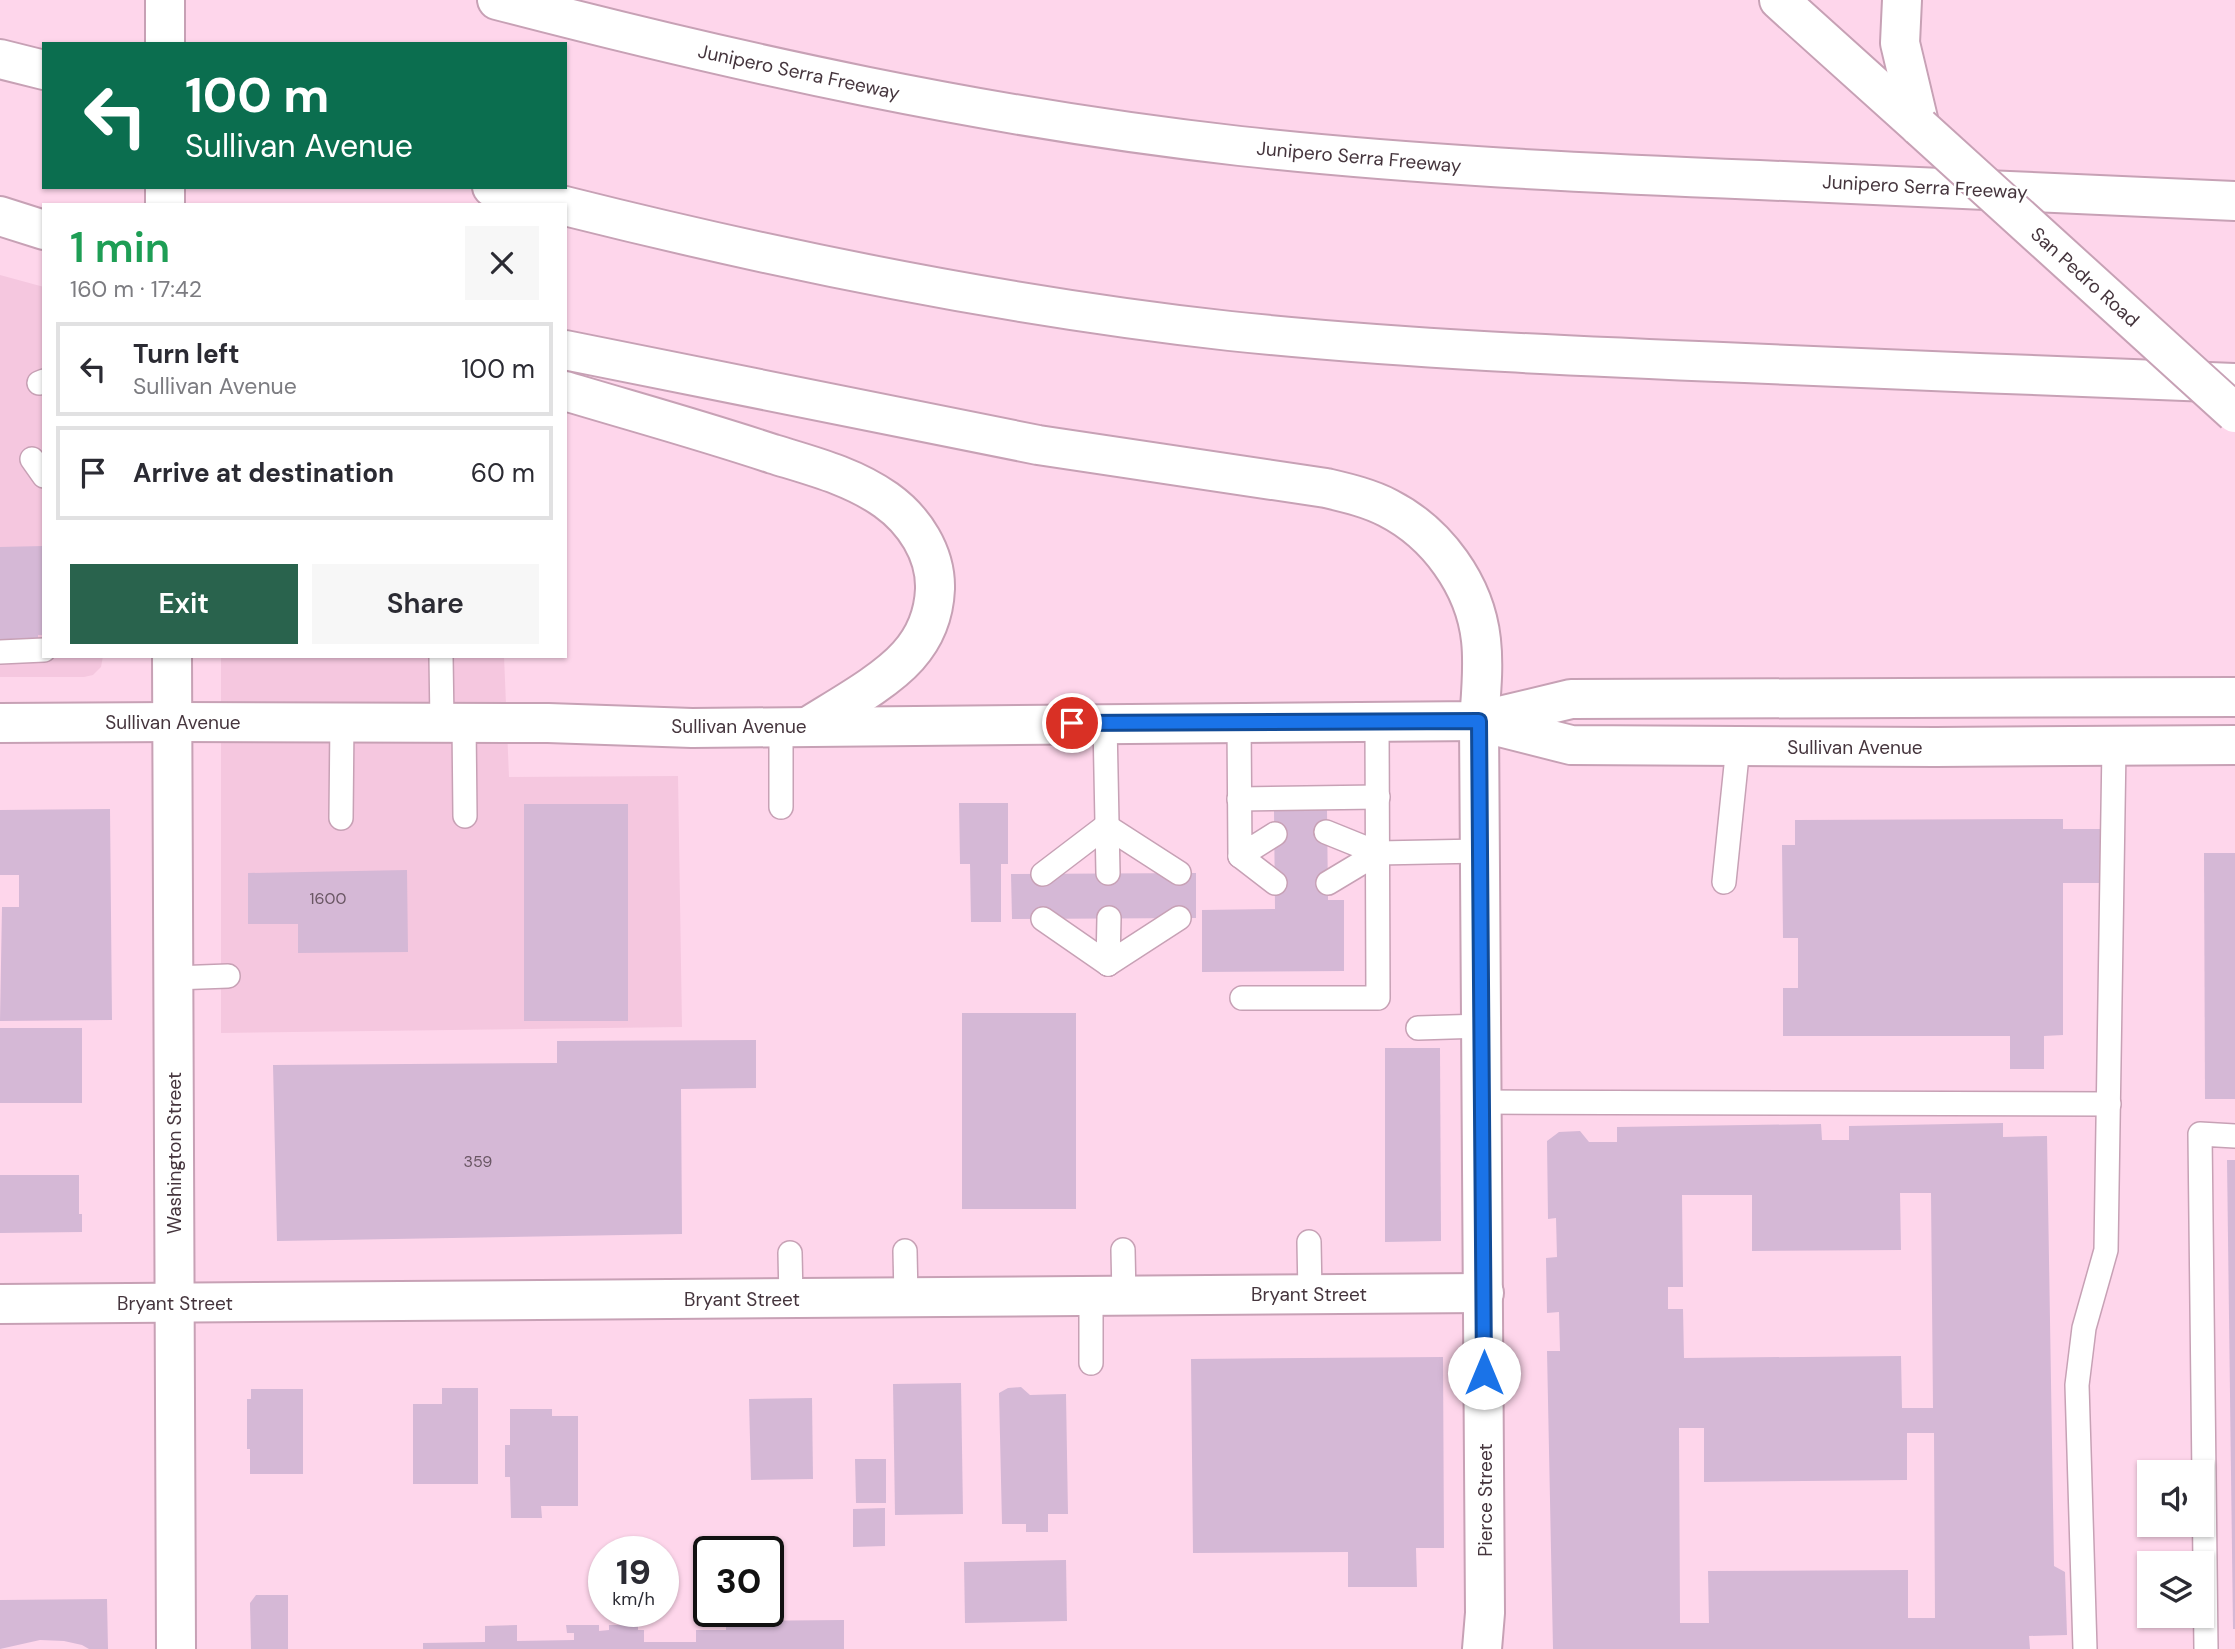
<!DOCTYPE html>
<meta charset="utf-8">
<style>
:root{--surface:#fff;--page:#f7f7f7;--text:#2b2b33;--muted:#7c7c81;--line:#e1e1e2;--accent:#29634d}
body{margin:0;font-family:"DM Sans",sans-serif;background:var(--page);color:var(--text);height:100vh;display:flex;flex-direction:column;font-size:26px;white-space:nowrap}
*{box-sizing:border-box;margin:0}
p{font-size:23px;color:var(--muted)}
.icon{flex:none;width:38px;height:38px;fill:none;stroke:currentColor;stroke-width:2;stroke-linecap:round;stroke-linejoin:round}
.map{position:relative;flex:1;overflow:hidden}
.sheet{position:absolute;left:42px;top:203px;width:525px;height:455px;display:flex;flex-direction:column;background:var(--surface);border-radius:0px;box-shadow:0 2px 5px #0004}
.sheet>*{flex:none}
.hud{position:absolute;left:42px;top:42px;width:525px;height:147px;border-radius:0px;box-shadow:0 2px 5px #0004;background:#0b6e4f;color:#fff;overflow:hidden}
.tools{position:absolute;left:2137px;top:1460px;display:grid;gap:14px}
.tools a{display:grid;place-items:center;width:77px;height:77px;border-radius:0px;background:var(--surface);box-shadow:0 2px 5px #0004;font-size:35px}
.speed{position:absolute;left:588px;top:1536px;display:flex;gap:14px;font-size:35px;font-weight:700;text-align:center}
.speed>*{display:grid;place-content:center;width:91px;height:91px;border-radius:50%;background:var(--surface);box-shadow:0 2px 5px #0004;line-height:1}
.speed small{font-size:18px;font-weight:400}
.speed .limit{border:4px solid #111;border-radius:10px;background:#fff;color:#111}
.pin{position:absolute;display:grid;place-items:center;width:60px;height:60px;color:#fff;margin:-30px;border:4px solid #fff;border-radius:50%;box-shadow:0 2px 7px #0007}
.me{position:absolute;width:77px;margin:-38px;rotate:0deg;stroke-linejoin:round;filter:drop-shadow(0 0 5px #0008)}
.turn{display:flex;align-items:center;gap:24px;height:147px;padding:0 28px;font-size:32px}
.turn .icon{width:91px;height:91px;stroke-width:2.5}
.turn b{display:block;font-size:49px;line-height:60px}
.round{display:grid;place-items:center;flex:none;width:74px;height:74px;border-radius:0px;background:var(--page)}
.headline{display:flex;align-items:center;justify-content:space-between;height:119px;padding:0 28px}
h1{font-size:42px;font-weight:600;line-height:52px;color:#1e9e55}
.primary-button{display:flex;gap:14px;margin-top:auto;padding:14px 28px}
.primary-button a{flex:1;height:80px;border-radius:0px;background:var(--accent);color:#fff;font-size:28px;font-weight:600;line-height:80px;text-align:center}
.primary-button a+a{background:var(--page);color:var(--text)}
ul{padding:0;list-style:none}
li{display:flex;align-items:center;gap:21px;height:94px;margin:0 14px 10px;padding:0 14px;border:4px solid var(--line);border-radius:0px}
li div{flex:1}
li b{display:block;font-size:26px}
li em{font-style:normal}
.map>svg:first-child{display:block}
.built{fill:#f5c7df}
.building{fill:#d5b8d6;fill-rule:evenodd}
.lines{fill:none;stroke-linecap:round;stroke-linejoin:round}
.lane-casing{stroke:#c7a1b5;stroke-width:26}
.street-casing{stroke:#c7a1b5;stroke-width:42}
.secondary-casing{stroke:#c7a1b5;stroke-width:42}
.highway-casing{stroke:#c7a1b5;stroke-width:42}
.lane{stroke:#fff;stroke-width:23}
.street{stroke:#fff;stroke-width:38}
.secondary{stroke:#fff;stroke-width:38}
.highway{stroke:#fff;stroke-width:38}
.secondary-bridge-casing{stroke:#c7a1b5;stroke-width:42;stroke-linecap:butt}
.secondary-bridge{stroke:#fff;stroke-width:38}
.route-casing{stroke:#114b97;stroke-width:18}
.route{stroke:#1a73e8;stroke-width:12}
.labels{text-anchor:middle;dominant-baseline:central;stroke-width:5;stroke-linejoin:round;paint-order:stroke}
.number-label{font-size:16px;fill:#695663}
.street-label{font-size:19px;fill:#45353d;stroke:#fff}
</style>
<div class="map">
<svg width="2235" height="1649" viewBox="0 0 2235 1649">
<rect width="100%" height="100%" fill="#fed6eb"/>
<!-- built -->
<g class="built">
<polygon points="0,275 44,287 44,656 103,656 101,667 93,675 84,677 0,677"/>
<polygon points="221,656 504,656 509,777 678,776 682,1027 221,1033"/>
</g>
<!-- building -->
<g class="building">
<polygon points="43,546 44,635 38,635 38,641 0,641 0,547"/>
<polygon points="959,803 1008,803 1008,864 1001,864 1001,922 971,922 970,864 960,864"/>
<rect x="524" y="804" width="104" height="217"/>
<polygon points="110,809 112,1020 0,1021 2,907 19,907 19,875 0,875 0,810"/>
<polygon points="1327,810 1328,900 1344,900 1344,971 1202,972 1202,910 1275,909 1274,811"/>
<polygon points="2063,819 2063,829 2100,829 2100,883 2063,883 2063,1035 2044,1036 2044,1069 2010,1069 2010,1036 1783,1036 1783,988 1798,988 1798,938 1783,938 1782,845 1795,845 1795,820"/>
<polygon points="2204,853 2235,853 2235,1099 2205,1099"/>
<polygon points="407,870 408,952 298,953 298,924 248,924 248,873"/>
<polygon points="1196,873 1196,918 1012,919 1011,874"/>
<rect x="962" y="1013" width="114" height="196"/>
<rect x="0" y="1028" width="82" height="75"/>
<polygon points="756,1040 756,1088 681,1089 682,1234 277,1241 273,1065 557,1063 557,1041"/>
<polygon points="1385,1048 1440,1048 1441,1241 1385,1242"/>
<path d="M 2003,1123 L 2003,1137 L 2047,1136 L 2054,1566 L 2065,1572 L 2067,1635 L 2029,1636 L 2030,1649 L 1553,1649 L 1547,1351 L 1560,1351 L 1559,1312 L 1547,1313 L 1546,1258 L 1557,1257 L 1556,1218 L 1548,1219 L 1547,1141 L 1559,1132 L 1580,1131 L 1589,1142 L 1617,1142 L 1617,1127 L 1821,1124 L 1822,1140 L 1849,1140 L 1849,1126 ZM 1900,1193 L 1931,1193 L 1933,1408 L 1902,1408 L 1901,1356 L 1684,1358 L 1683,1309 L 1668,1309 L 1668,1287 L 1683,1287 L 1682,1195 L 1752,1195 L 1752,1251 L 1901,1250 ZM 1679,1428 L 1704,1428 L 1704,1482 L 1907,1480 L 1907,1433 L 1934,1433 L 1935,1618 L 1908,1618 L 1908,1570 L 1708,1571 L 1709,1623 L 1680,1623 Z"/>
<polygon points="2227,1160 2235,1160 2235,1629 2233,1629"/>
<polygon points="0,1175 79,1175 79,1214 82,1214 82,1232 0,1233"/>
<polygon points="1443,1357 1444,1548 1416,1548 1417,1587 1348,1587 1348,1552 1193,1553 1191,1359"/>
<polygon points="961,1383 963,1514 895,1515 893,1384"/>
<polygon points="1021,1387 1030,1395 1066,1394 1068,1514 1048,1514 1048,1532 1026,1532 1026,1524 1002,1524 999,1393 1008,1388"/>
<polygon points="442,1388 478,1388 478,1484 413,1484 413,1404 442,1404"/>
<polygon points="251,1389 303,1389 303,1474 250,1474 250,1449 247,1449 247,1399 251,1399"/>
<polygon points="812,1398 813,1479 751,1480 749,1399"/>
<polygon points="510,1409 552,1409 552,1416 578,1416 578,1506 541,1506 542,1518 511,1518 510,1477 505,1477 505,1445 510,1445"/>
<polygon points="855,1459 886,1459 886,1503 856,1503"/>
<polygon points="885,1508 885,1546 853,1547 853,1509"/>
<polygon points="1066,1560 1067,1621 965,1623 964,1562"/>
<polygon points="256,1595 288,1595 288,1649 251,1649 250,1603"/>
<polygon points="107,1599 108,1649 89,1649 82,1645 64,1641 40,1640 0,1649 0,1600"/>
<polygon points="844,1620 844,1649 423,1649 423,1643 485,1642 485,1626 517,1625 517,1641 574,1640 574,1633 567,1633 566,1625 599,1625 599,1631 609,1630 609,1625 638,1625 638,1630 644,1630 644,1642 696,1642 696,1630 726,1630 726,1621"/>
</g>
<g class="lines">
<!-- lane casing -->
<g class="lane-casing">
<g id="lane">
<polyline points="39,383 44,381"/>
<polyline points="32,459 44,476"/>
<polyline points="0,652 44,650"/>
<polyline points="441,656 442,723"/>
<polyline points="1239,722 1240,856 1275,834"/>
<polyline points="464,723 465,816"/>
<polyline points="1105,723 1108,873"/>
<polyline points="781,727 781,807"/>
<polyline points="1239,799 1378,797"/>
<polyline points="341,818 342,722"/>
<polyline points="1106,826 1179,873"/>
<polyline points="1326,832 1378,853 1481,851"/>
<polyline points="1240,856 1275,883"/>
<polyline points="1043,874 1106,826"/>
<polyline points="1724,882 1738,746"/>
<polyline points="1328,883 1378,853"/>
<polyline points="1043,919 1108,964"/>
<polyline points="1108,964 1179,918"/>
<polyline points="1108,964 1109,918"/>
<polyline points="174,978 228,976"/>
<polyline points="1242,998 1378,998 1377,722"/>
<polyline points="1418,1028 1482,1026"/>
<polyline points="1482,1102 2109,1104"/>
<polyline points="1309,1242 1310,1294"/>
<polyline points="1123,1250 1124,1296"/>
<polyline points="905,1251 906,1297"/>
<polyline points="790,1253 791,1298"/>
<polyline points="1091,1296 1091,1363"/>
<polyline points="2085,1649 2077,1385 2084,1328 2106,1250 2114,747"/>
<polyline points="2206,1649 2200,1134 2235,1136"/>
</g>
</g>
<!-- street casing -->
<g class="street-casing">
<g id="street">
<polyline points="1479,721 1485,1613 1482,1649"/>
<polyline points="0,723 174,722"/>
<polyline points="0,1304 1484,1293"/>
</g>
</g>
<!-- secondary casing -->
<g class="secondary-casing">
<g id="secondary">
<polyline points="165,0 165,44"/>
<polyline points="1779,0 1920,127"/>
<polyline points="1902,0 1900,43 1920,127"/>
<polyline points="165,187 165,205"/>
<polyline points="172,656 176,1649"/>
<polyline points="174,722 548,723 692,728 1479,721 1571,699 2235,697"/>
<polyline points="1484,723 1571,745 1935,747 2235,745"/>
</g>
</g>
<!-- highway casing -->
<g class="highway-casing">
<g id="highway">
<path d="M 497,0 C 742,64 989,118 1240,146 C 1413,165 1586,173 1759,180 C 1918,187 2076,194 2235,201"/>
<polyline points="0,59 44,70"/>
<polyline points="492,187 561,205"/>
<path d="M 565,206 C 784,261 1005,306 1230,331 C 1401,349 1573,356 1745,363 C 1908,370 2072,377 2235,383"/>
<polyline points="0,216 44,230"/>
<path d="M 565,350 L 1038,445 L 1326,488 C 1347,493 1369,498 1388,508 C 1437,533 1475,585 1481,640 C 1484,667 1481,694 1479,721"/>
<path d="M 565,391 C 635,412 704,431 773,454 C 812,466 852,476 886,500 C 914,520 936,553 935,589 C 934,614 925,637 908,656 C 885,682 839,707 809,726"/>
</g>
</g>
<!-- lane -->
<use href="#lane" class="lane"/>
<!-- street -->
<use href="#street" class="street"/>
<!-- secondary -->
<use href="#secondary" class="secondary"/>
<!-- highway -->
<use href="#highway" class="highway"/>
<!-- secondary-bridge casing -->
<g class="secondary-bridge-casing">
<polyline id="secondary-bridge" points="1920,127 2235,413"/>
</g>
<!-- secondary-bridge -->
<use href="#secondary-bridge" class="secondary-bridge"/>
</g>
<g class="lines">
<!-- route casing -->
<g class="route-casing">
<polyline id="route" points="1072,723 1479,721 1484,1373"/>
</g>
<!-- route -->
<use href="#route" class="route"/>
</g>
<g class="labels">
<!-- number labels -->
<g class="number-label">
<text x="328" y="898">1600</text>
<text x="478" y="1161">359</text>
</g>
<!-- street labels -->
<g class="street-label">
<text transform="translate(799 72) rotate(12)">Junipero Serra Freeway</text>
<text transform="translate(1359 157) rotate(5)">Junipero Serra Freeway</text>
<text transform="translate(1925 187) rotate(3)">Junipero Serra Freeway</text>
<text transform="translate(2085 277) rotate(42)">San Pedro Road</text>
<text x="173" y="722">Sullivan Avenue</text>
<text x="739" y="726">Sullivan Avenue</text>
<text x="1855" y="747">Sullivan Avenue</text>
<text transform="translate(174 1153) rotate(-90)">Washington Street</text>
<text x="1309" y="1294">Bryant Street</text>
<text x="742" y="1299">Bryant Street</text>
<text x="175" y="1303">Bryant Street</text>
<text transform="translate(1485 1500) rotate(-90)">Pierce Street</text>
</g>
</g>
</svg>
<div class="tools">
<a><svg class="icon" aria-label="sound" viewBox="0 0 24 24"><path d="M4 9h4l5-4v14l-5-4H4zM17 9q2 3 0 6"/></svg></a>
<a><svg class="icon" aria-label="layers" viewBox="0 0 24 24"><path d="M12 4l9 5-9 5-9-5zM3 14l9 5 9-5"/></svg></a>
</div>
<div class="speed"><div>19<small>km/h</small></div><div class="limit">30</div></div>
<div class="pin" style="left:1072px;top:723px;background:#d93025"><svg class="icon" aria-label="arrive" viewBox="0 0 24 24"><path d="M6 21V4h12l-3 4 3 4H6"/></svg></div>
<svg class="me" style="left:1484px;top:1373px" viewBox="-20 -20 40 40"><circle r="19" fill="#fff"/><path d="M0-13L10 11 0 6-10 11z" fill="#1a73e8"/></svg>
<div class="hud">
<div class="turn"><svg class="icon" aria-label="left" viewBox="0 0 24 24"><path d="M17 20v-9H6M10 6l-5 5 5 5"/></svg><div><b>100 m</b>Sullivan Avenue</div></div>
</div>
<section class="sheet">
<div class="headline"><div><h1>1 min</h1><p>160 m · 17:42</p></div><a class="round"><svg class="icon" aria-label="close" viewBox="0 0 24 24"><path d="M6 6l12 12M18 6L6 18"/></svg></a></div>
<ul>
<li><svg class="icon" aria-label="left" viewBox="0 0 24 24"><path d="M17 20v-9H6M10 6l-5 5 5 5"/></svg><div><b>Turn left</b><p>Sullivan Avenue</p></div><em>100 m</em></li>
<li><svg class="icon" aria-label="arrive" viewBox="0 0 24 24"><path d="M6 21V4h12l-3 4 3 4H6"/></svg><div><b>Arrive at destination</b></div><em>60 m</em></li>
</ul>
<div class="primary-button"><a>Exit</a><a>Share</a></div>
</section>
</div>
